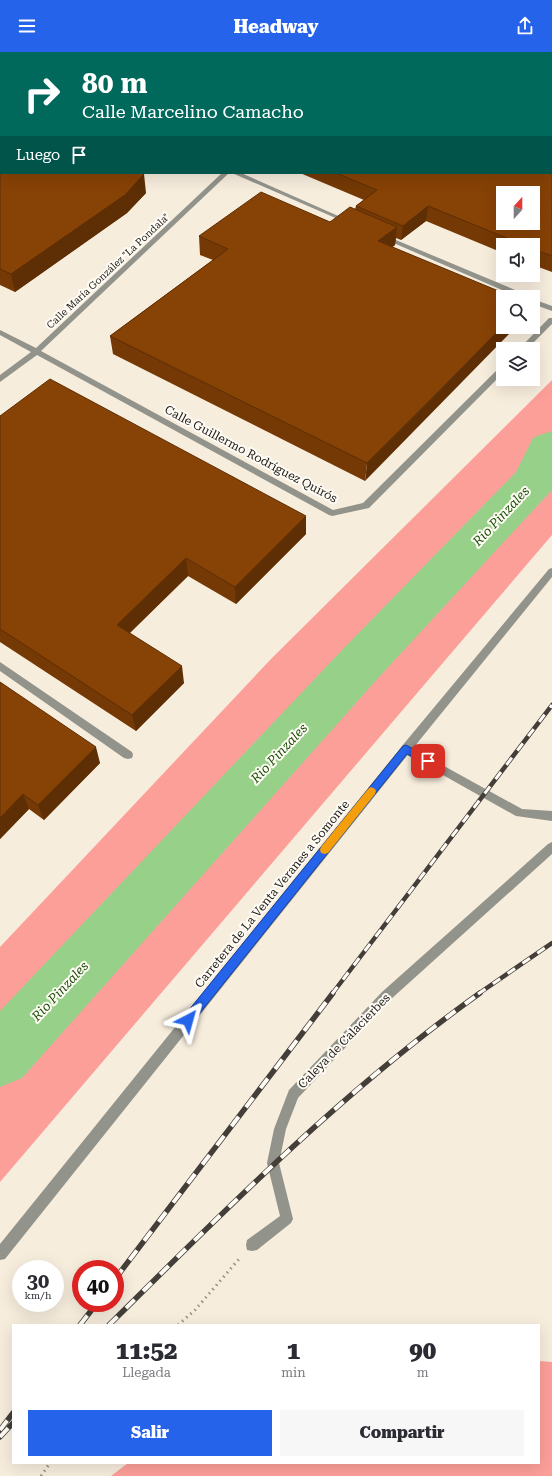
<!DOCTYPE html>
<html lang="es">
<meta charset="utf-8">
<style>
:root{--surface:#fff;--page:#f7f7f7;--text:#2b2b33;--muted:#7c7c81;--accent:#2563eb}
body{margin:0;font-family:"Roboto Serif",serif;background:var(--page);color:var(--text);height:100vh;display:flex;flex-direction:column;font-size:15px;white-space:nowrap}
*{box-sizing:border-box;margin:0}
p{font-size:13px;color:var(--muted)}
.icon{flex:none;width:22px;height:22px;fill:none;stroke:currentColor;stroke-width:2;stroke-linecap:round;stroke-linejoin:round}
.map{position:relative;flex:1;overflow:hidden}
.drawer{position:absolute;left:12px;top:1272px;width:528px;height:140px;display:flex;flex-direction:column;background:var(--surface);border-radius:0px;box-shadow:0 4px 16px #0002}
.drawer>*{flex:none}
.guide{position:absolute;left:0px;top:0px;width:552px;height:122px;box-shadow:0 4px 16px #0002;background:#00695c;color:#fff;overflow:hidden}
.needle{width:26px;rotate:21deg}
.controls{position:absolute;left:496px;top:134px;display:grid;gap:8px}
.controls a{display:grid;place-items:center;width:44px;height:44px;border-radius:0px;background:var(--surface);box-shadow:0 4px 16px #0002;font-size:20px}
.speed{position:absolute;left:12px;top:1208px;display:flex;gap:8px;font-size:20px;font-weight:700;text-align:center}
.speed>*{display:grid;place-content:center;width:52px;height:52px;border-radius:50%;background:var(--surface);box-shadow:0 4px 16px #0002;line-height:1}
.speed small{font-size:10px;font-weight:400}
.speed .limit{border:6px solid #d22;background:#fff;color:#111}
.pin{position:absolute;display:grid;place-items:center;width:34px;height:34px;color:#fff;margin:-17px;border-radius:8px;box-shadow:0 2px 6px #0006}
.me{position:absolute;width:44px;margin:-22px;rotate:39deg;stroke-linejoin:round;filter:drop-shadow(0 0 3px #0008)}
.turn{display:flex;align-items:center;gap:14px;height:84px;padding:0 16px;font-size:18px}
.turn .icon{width:52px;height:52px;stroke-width:2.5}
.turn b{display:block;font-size:28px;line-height:34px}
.then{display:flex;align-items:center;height:38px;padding:0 16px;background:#0003;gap:8px;font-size:15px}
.eta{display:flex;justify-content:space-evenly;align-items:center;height:68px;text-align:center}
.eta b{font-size:24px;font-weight:800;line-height:28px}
.button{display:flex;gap:8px;margin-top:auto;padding:8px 16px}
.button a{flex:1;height:46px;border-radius:0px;background:var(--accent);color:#fff;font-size:16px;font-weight:800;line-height:46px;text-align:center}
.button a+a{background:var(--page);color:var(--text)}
header{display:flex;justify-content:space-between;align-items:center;height:52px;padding:0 16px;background:var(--accent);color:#fff;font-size:18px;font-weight:800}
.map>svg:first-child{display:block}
.green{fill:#fd9f99}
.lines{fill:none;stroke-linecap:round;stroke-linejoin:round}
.river{fill:#97d089;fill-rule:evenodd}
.path{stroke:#989186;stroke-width:3;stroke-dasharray:1.5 4;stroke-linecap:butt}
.service{fill:#92938b;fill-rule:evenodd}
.minor{fill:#92938b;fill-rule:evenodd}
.tertiary{fill:#92938b;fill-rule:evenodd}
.rail-far1-casing{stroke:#433e38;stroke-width:4.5}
.rail-casing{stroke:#433e38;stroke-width:5.5}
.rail-far1{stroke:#fffbf5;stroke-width:3;stroke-dasharray:9;stroke-linecap:butt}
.rail{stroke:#fffbf5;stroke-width:4;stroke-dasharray:12;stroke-linecap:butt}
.wall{fill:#743905}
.shaded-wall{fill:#5e2e04}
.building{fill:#874206;stroke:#5e2e04;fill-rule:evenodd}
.route{fill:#2563eb;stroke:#184099}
.slow{fill:#f59e0b}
.labels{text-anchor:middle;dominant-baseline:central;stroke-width:4;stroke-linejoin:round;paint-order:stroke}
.far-street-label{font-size:10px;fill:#1f1b16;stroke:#fffbf5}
.street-label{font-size:12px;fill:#1f1b16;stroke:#fffbf5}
.water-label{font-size:13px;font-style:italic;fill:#184e04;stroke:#fffbf5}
</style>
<header><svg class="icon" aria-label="menu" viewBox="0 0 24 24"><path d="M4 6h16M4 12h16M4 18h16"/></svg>Headway<svg class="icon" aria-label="share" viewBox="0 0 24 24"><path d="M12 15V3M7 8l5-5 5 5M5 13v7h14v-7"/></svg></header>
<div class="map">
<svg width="552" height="1424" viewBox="0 0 552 1424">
<rect width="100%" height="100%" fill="#f7eddd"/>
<!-- green -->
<g class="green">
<polygon points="552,328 552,483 0,1130 0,895 271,607"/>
<polygon points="539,1309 552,1310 552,1424 111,1424 128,1411 539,1411"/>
</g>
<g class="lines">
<!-- river -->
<polygon class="river" points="552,379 552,437 551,439 380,624 22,1026 0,1035 0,959 344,596 516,420 533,386 537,384"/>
<!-- path -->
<g class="path">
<polyline points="178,1273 195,1258 239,1207"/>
<polyline points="41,1424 50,1411"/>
</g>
<!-- service -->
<polygon class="service" points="0,610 132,700 133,703 132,706 128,707 124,706 0,619"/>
<!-- minor -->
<g class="minor">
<polygon points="222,121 229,121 41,299 333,458 363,451 500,315 503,315 503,321 369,456 332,464 329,463 37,303 0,330 0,323 31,300 0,283 0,278 36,296"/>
<polygon points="232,121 241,121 352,170 347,171"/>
<polygon points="384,183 527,243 528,245 518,245 382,186 381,185"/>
<polygon points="533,247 552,254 552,259 533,252"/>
<polygon points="549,266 552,266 552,272 527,297 519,297"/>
<polygon points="406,693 522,757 552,759 552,769 516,764 402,700 401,697 402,694"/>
<polygon points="552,790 552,802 390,948 298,1046 286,1077 279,1111 293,1167 291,1171 257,1198 252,1199 247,1198 246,1193 247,1188 280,1164 267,1111 274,1077 289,1038 382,940 548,792"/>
</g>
<!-- tertiary -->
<polygon class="tertiary" points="552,516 552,525 410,700 5,1207 0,1208 0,1192 402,694 549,517"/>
<!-- rail-far1 casing -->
<g class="rail-far1-casing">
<g id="rail-far1">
<polyline points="332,942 552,653"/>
<polyline points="478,942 552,891"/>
</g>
</g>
<!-- rail casing -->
<g class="rail-casing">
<g id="rail">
<polyline points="115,1227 333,941"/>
<polyline points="80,1273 97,1251"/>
<path d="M 109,1273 C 227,1156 344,1038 480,941"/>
<polyline points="0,1378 13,1361"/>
<polyline points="0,1385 13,1371"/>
</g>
</g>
<!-- rail-far1 -->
<use href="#rail-far1" class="rail-far1"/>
<!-- rail -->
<use href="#rail" class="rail"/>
</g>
<!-- wall -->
<g class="wall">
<polygon points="552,0 552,220 533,213 533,193 503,193 503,201 426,169 401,188 396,186 395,193 392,195 365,429 113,302 110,284 213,208 200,203 199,184 330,170 355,157 356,154 364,148 300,121 551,121"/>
<polygon points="0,114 146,141 127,161 15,240 0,233"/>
<polygon points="0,364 306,464 306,482 236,552 188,524 130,581 184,631 136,679 0,590"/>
<polygon points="0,630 100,711 44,768 29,757 0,787"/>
</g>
<!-- shaded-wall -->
<g class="shaded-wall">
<polygon points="144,122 146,141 127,161 15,240 11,222"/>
<polygon points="428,154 426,169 401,188 403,174"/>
<polygon points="397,175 395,193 376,208 378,189"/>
<polygon points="503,274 503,275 516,275 365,429 367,411"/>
<polygon points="306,464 306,482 236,552 235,535"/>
<polygon points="186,506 188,524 120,590 117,573"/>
<polygon points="182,614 184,631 136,679 132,663"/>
<polygon points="96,695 100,711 44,768 38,753"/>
<polygon points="23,742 29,757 0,787 0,766"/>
</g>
<!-- building -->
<g class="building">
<path d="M 397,0 L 552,0 L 552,204 L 533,197 L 533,193 L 524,193 L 428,154 L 403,174 L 356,154 L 377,138 L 336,121 L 551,121 L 551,1 L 396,1 ZM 503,141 L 533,141 L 533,171 L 503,171 Z"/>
<polygon points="1,113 1,121 141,121 144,122 125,143 11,222 0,217 0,114"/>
<polygon points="261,140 330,170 350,155 397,175 378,189 513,245 503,245 503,274 367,411 110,284 228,197 199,184"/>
<polygon points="50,327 306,464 235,535 186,506 117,573 182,614 132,663 0,577 0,364"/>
<polygon points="0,630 96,695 38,753 23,742 0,766"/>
</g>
<!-- route -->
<polygon class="route" points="406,693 432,707 433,709 432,712 425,712 407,702 192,971 188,973 184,971 183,968 184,964 403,694"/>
<!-- slow -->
<polygon class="slow" points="371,735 375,737 376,739 375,742 328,801 325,802 321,801 320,798 321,795 368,737"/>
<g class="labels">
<!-- far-street labels -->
<g class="far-street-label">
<text transform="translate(108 219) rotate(-43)">Calle María González "La Pondala"</text>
</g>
<!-- street labels -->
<g class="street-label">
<text transform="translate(251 402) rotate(28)">Calle Guillermo Rodríguez Quirós</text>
<text transform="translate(272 842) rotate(-51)">Carretera de La Venta Veranes a Somonte</text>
<text transform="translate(344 989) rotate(-46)">Caleya de Calacierbes</text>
</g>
<!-- water labels -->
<g class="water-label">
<text transform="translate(501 464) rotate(-47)">Rio Pinzales</text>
<text transform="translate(279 701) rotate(-47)">Rio Pinzales</text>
<text transform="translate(60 939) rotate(-47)">Rio Pinzales</text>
</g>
</g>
</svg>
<div class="controls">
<a><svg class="needle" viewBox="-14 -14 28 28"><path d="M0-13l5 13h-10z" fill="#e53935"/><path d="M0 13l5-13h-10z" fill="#7c7c81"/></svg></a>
<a><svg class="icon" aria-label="sound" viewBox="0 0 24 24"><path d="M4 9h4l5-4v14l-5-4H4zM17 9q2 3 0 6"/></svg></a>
<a><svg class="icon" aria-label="search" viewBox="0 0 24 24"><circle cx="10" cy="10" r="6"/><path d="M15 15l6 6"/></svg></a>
<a><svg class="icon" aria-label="layers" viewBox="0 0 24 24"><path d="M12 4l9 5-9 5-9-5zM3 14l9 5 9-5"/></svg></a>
</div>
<div class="speed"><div>30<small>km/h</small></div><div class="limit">40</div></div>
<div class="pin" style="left:428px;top:709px;background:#d93025"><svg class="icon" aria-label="arrive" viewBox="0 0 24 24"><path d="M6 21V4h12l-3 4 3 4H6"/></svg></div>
<svg class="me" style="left:188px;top:968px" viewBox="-20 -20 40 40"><path d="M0-17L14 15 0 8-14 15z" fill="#2563eb" stroke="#fff" stroke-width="4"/></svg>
<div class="guide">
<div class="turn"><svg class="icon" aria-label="right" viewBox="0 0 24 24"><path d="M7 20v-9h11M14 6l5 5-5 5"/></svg><div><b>80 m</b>Calle Marcelino Camacho</div></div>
<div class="then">Luego<svg class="icon" aria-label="arrive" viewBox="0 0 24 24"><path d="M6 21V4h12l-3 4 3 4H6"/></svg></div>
</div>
<section class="drawer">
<div class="eta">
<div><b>11:52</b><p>Llegada</p></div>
<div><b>1</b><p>min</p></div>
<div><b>90</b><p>m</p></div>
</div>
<div class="button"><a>Salir</a><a>Compartir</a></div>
</section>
</div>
